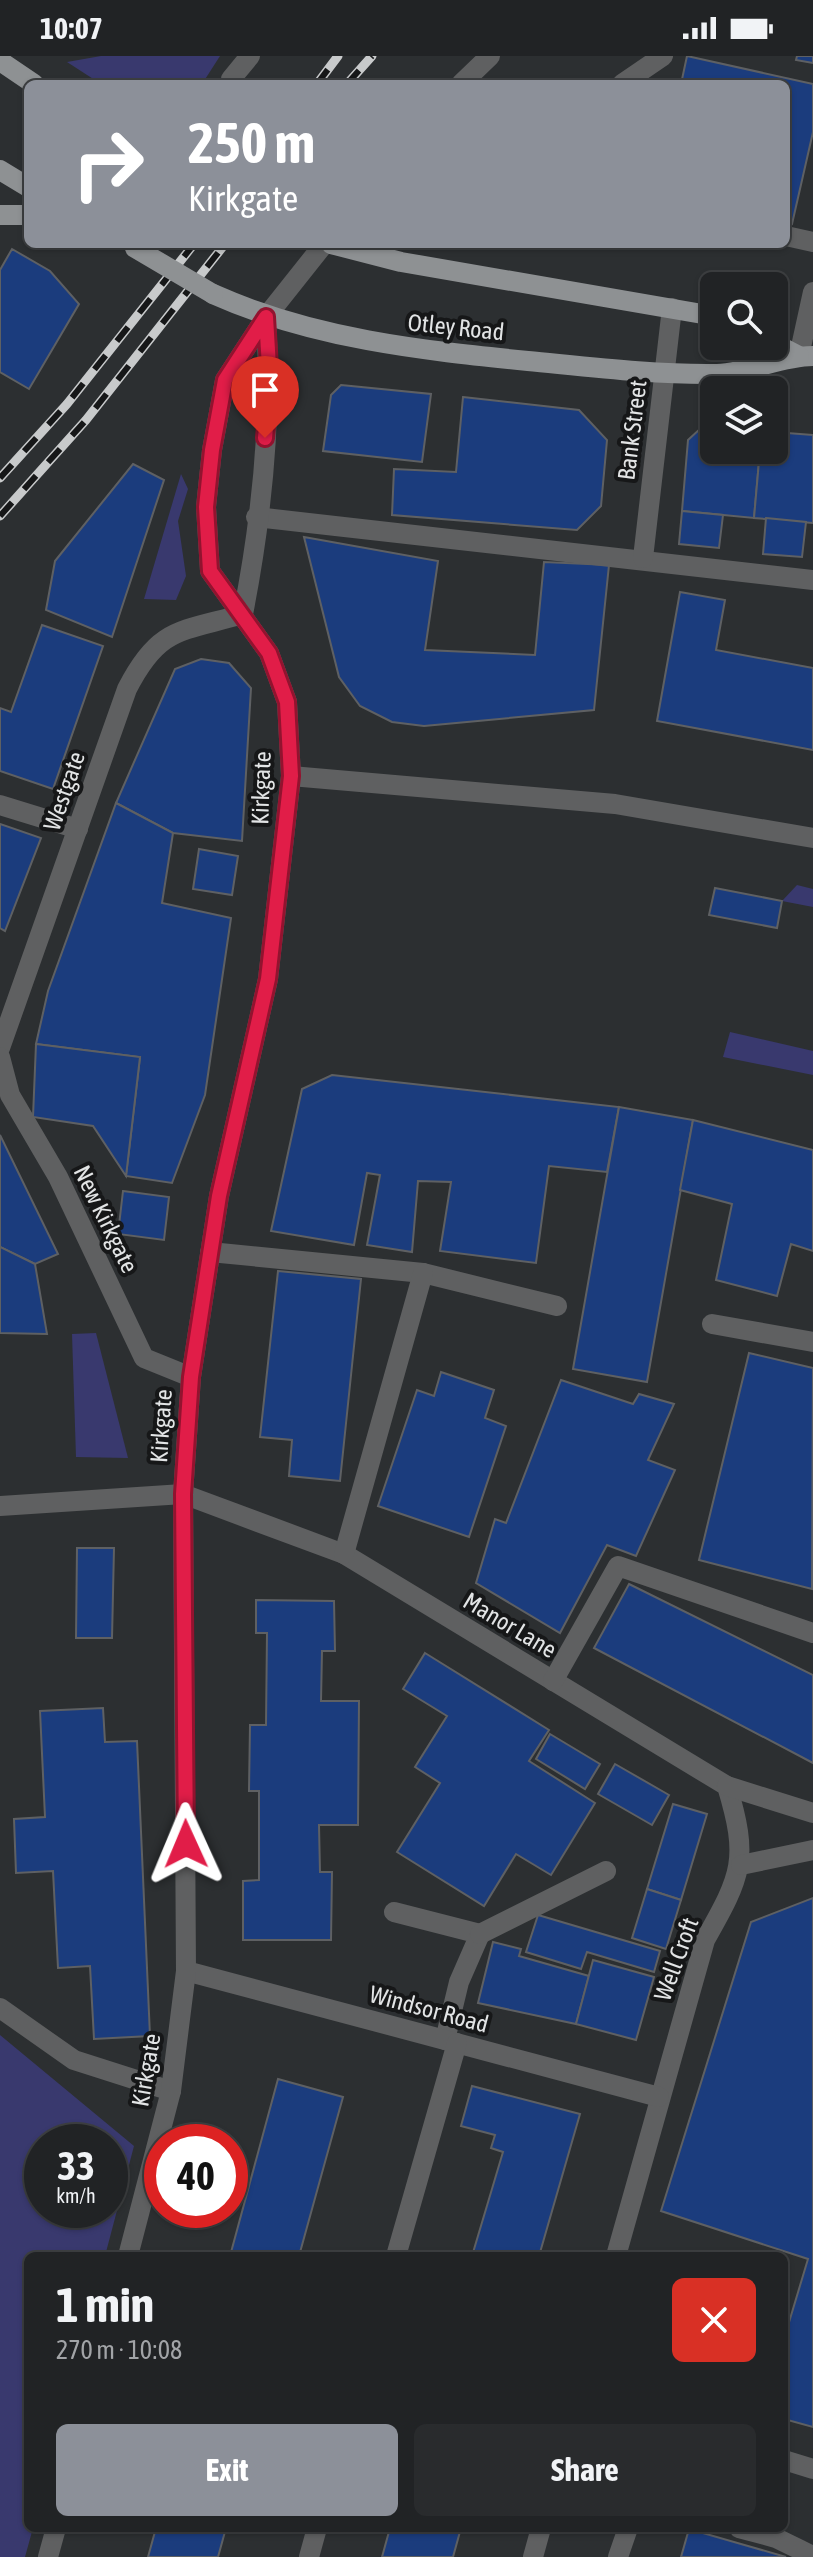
<!DOCTYPE html>
<meta charset="utf-8">
<style>
:root{--surface:#212325;--page:#292b2d;--text:#f1f3f6;--muted:#a2a4a7;--line:#3e4042;--accent:#8c9099}
body{margin:0;font-family:"Asap Condensed",sans-serif;background:var(--page);color:var(--text);height:100vh;display:flex;flex-direction:column;font-size:30px;white-space:nowrap}
*{box-sizing:border-box;margin:0}
p{font-size:26px;color:var(--muted)}
.icon{flex:none;width:44px;height:44px;fill:none;stroke:currentColor;stroke-width:2;stroke-linecap:round;stroke-linejoin:round}
.map{position:relative;flex:1;overflow:hidden}
.details{position:absolute;left:24px;top:2196px;width:764px;height:280px;display:flex;flex-direction:column;background:var(--surface);border-radius:12px;box-shadow:0 2px 6px #0004,0 0 0 2px var(--line)}
.details>*{flex:none}
.guide{position:absolute;left:24px;top:24px;width:766px;height:168px;border-radius:12px;box-shadow:0 2px 6px #0004,0 0 0 2px var(--line);background:#8c9099;color:#fff;overflow:hidden}
.buttons{position:absolute;left:700px;top:216px;display:grid;gap:16px}
.buttons a{display:grid;place-items:center;width:88px;height:88px;border-radius:12px;background:var(--surface);box-shadow:0 2px 6px #0004,0 0 0 2px var(--line);font-size:40px}
.speed{position:absolute;left:24px;top:2068px;display:flex;gap:16px;font-size:40px;font-weight:700;text-align:center}
.speed>*{display:grid;place-content:center;width:104px;height:104px;border-radius:50%;background:var(--surface);box-shadow:0 2px 6px #0004,0 0 0 2px var(--line);line-height:1}
.speed small{font-size:20px;font-weight:400}
.speed .limit{border:12px solid #d22;background:#fff;color:#111}
.pin{position:absolute;display:grid;place-items:center;width:68px;height:68px;color:#fff;margin:-82px -34px;border-radius:50% 50% 50% 0;rotate:-45deg;box-shadow:0 0 8px #0007}
.pin .icon{rotate:45deg}
.me{position:absolute;width:88px;margin:-44px;rotate:359deg;stroke-linejoin:round;filter:drop-shadow(0 0 6px #0008)}
.turn{display:flex;align-items:center;gap:28px;height:168px;padding:0 32px;font-size:36px}
.turn .icon{width:104px;height:104px;stroke-width:2.5}
.turn b{display:block;font-size:56px;line-height:68px}
.round{display:grid;place-items:center;flex:none;width:84px;height:84px;border-radius:12px;background:var(--page)}
.headline{display:flex;align-items:center;justify-content:space-between;height:136px;padding:0 32px}
h1{font-size:48px;font-weight:700;line-height:60px}
.cta{display:flex;gap:16px;margin-top:auto;padding:16px 32px}
.cta a{flex:1;height:92px;border-radius:12px;background:var(--accent);color:#fff;font-size:32px;font-weight:700;line-height:92px;text-align:center}
.cta a+a{background:var(--page);color:var(--text)}
.status{display:flex;justify-content:space-between;align-items:center;height:56px;padding:0 40px;background:var(--surface);direction:ltr}
.status svg{height:22px;fill:currentColor}
.map>svg:first-child{display:block}
.green{fill:#39396e;fill-rule:evenodd}
.building{fill:#1b3c7d;stroke:#5e6063;stroke-width:2}
.lines{fill:none;stroke-linecap:round;stroke-linejoin:round}
.minor{stroke:#5f6061;stroke-width:20}
.major{stroke:#8e9193;stroke-width:20}
.rail-casing{stroke:#c8cacb;stroke-width:9}
.rail{stroke:#161718;stroke-width:6;stroke-dasharray:18;stroke-linecap:butt}
.major-bridge{stroke:#8e9193;stroke-width:20}
.route-casing{stroke:#92132f;stroke-width:20}
.route{stroke:#e11d48;stroke-width:14}
.labels{text-anchor:middle;dominant-baseline:central;stroke-width:8;stroke-linejoin:round;paint-order:stroke}
.street-label{font-size:24px;fill:#e2e4e5;stroke:#161718}
</style>
<div class="status"><b>10:07</b><svg viewBox="0 0 49 12"><path d="M0 12V9h3v3zM5 12V6h3v6zM10 12V3h3v9zM15 12V0h3v12zM26 1h20v11H26zM47 4h2v5h-2z"/></svg></div>
<div class="map">
<svg width="813" height="2501" viewBox="0 0 813 2501">
<rect width="100%" height="100%" fill="#2c2f31"/>
<!-- green -->
<g class="green">
<polygon points="101,0 220,0 202,28 101,28 67,6"/>
<polygon points="181,418 188,433 178,465 186,520 176,544 144,543"/>
<polygon points="797,829 813,833 813,851 782,845"/>
<polygon points="730,976 813,995 813,1019 723,1001"/>
<polygon points="96,1277 128,1402 76,1401 72,1278"/>
<path d="M 0,1979 L 134,2090 L 105,2200 L 28,2200 L 28,2472 L 33,2472 L 25,2501 L 0,2501 ZM 110,2086 L 110,2154 L 42,2154 L 42,2086 Z"/>
</g>
<!-- building -->
<g class="building">
<polygon points="687,0 813,28 813,76 792,168 786,167 786,28 681,28"/>
<polygon points="797,0 813,0 813,7 796,4"/>
<polygon points="12,193 50,215 79,248 29,333 0,316 0,214"/>
<polygon points="341,329 431,338 422,406 323,395 331,339"/>
<polygon points="463,341 579,354 607,384 601,450 577,474 392,459 394,413 456,416"/>
<polygon points="701,372 714,372 714,394 760,394 754,462 682,455 688,384"/>
<polygon points="774,376 813,379 813,467 754,462 760,394 774,394"/>
<polygon points="133,408 164,424 112,581 46,554 55,505"/>
<polygon points="682,455 723,459 719,492 679,488"/>
<polygon points="766,462 806,466 802,501 763,498"/>
<polygon points="304,481 438,505 425,594 535,599 544,506 609,509 594,654 424,670 392,666 360,650 339,621"/>
<polygon points="680,536 725,544 716,594 813,612 813,694 657,665"/>
<polygon points="42,569 103,590 53,733 0,715 0,652 11,656"/>
<polygon points="201,603 229,607 251,632 242,785 173,777 116,747 175,613"/>
<polygon points="116,747 173,777 162,847 231,862 205,1039 172,1127 126,1120 140,1001 36,988 48,935"/>
<polygon points="0,768 41,782 5,875 0,872"/>
<polygon points="199,793 238,800 232,839 193,833"/>
<polygon points="715,832 782,845 777,872 709,859"/>
<polygon points="36,988 140,1001 126,1120 93,1070 33,1061"/>
<polygon points="332,1019 619,1051 607,1116 549,1110 536,1207 440,1195 451,1126 418,1125 412,1196 367,1189 380,1119 367,1117 354,1189 271,1175 302,1033"/>
<polygon points="619,1051 693,1064 647,1326 573,1313"/>
<polygon points="693,1064 813,1094 813,1195 791,1188 777,1240 716,1224 732,1148 680,1134"/>
<polygon points="0,1079 58,1198 35,1208 0,1191"/>
<polygon points="123,1135 169,1141 164,1184 118,1178"/>
<polygon points="0,1191 35,1208 47,1278 0,1277"/>
<polygon points="278,1215 361,1223 340,1425 289,1420 292,1384 260,1381"/>
<polygon points="749,1297 813,1312 812,1533 699,1504"/>
<polygon points="441,1316 494,1334 485,1362 506,1370 469,1481 378,1450 417,1334 434,1340"/>
<polygon points="561,1324 633,1348 639,1338 674,1348 648,1404 675,1414 636,1500 607,1489 560,1577 476,1527 495,1463 506,1467"/>
<polygon points="77,1492 114,1492 112,1582 76,1582"/>
<polygon points="629,1528 813,1619 813,1707 594,1592"/>
<polygon points="256,1544 334,1545 335,1595 322,1595 321,1645 359,1645 358,1769 319,1769 320,1816 332,1816 331,1884 243,1884 243,1825 259,1824 259,1735 249,1735 250,1669 266,1669 267,1577 256,1577"/>
<polygon points="425,1597 549,1674 529,1705 595,1747 551,1819 516,1798 484,1850 397,1796 440,1727 415,1711 447,1660 403,1633"/>
<polygon points="103,1652 105,1686 137,1685 150,1980 94,1983 90,1910 58,1912 53,1815 16,1817 14,1763 45,1761 40,1655"/>
<polygon points="550,1678 600,1708 585,1733 536,1703"/>
<polygon points="615,1708 669,1739 652,1769 598,1738"/>
<polygon points="673,1748 707,1758 681,1844 647,1833"/>
<polygon points="647,1833 681,1844 666,1893 632,1882"/>
<polygon points="813,1842 813,2371 784,2363 784,2283 808,2203 661,2155 751,1866"/>
<polygon points="538,1859 660,1895 654,1916 587,1896 581,1913 526,1896"/>
<polygon points="493,1886 521,1893 519,1900 589,1920 576,1968 478,1947"/>
<polygon points="593,1904 654,1921 636,1984 576,1968"/>
<polygon points="278,2023 343,2041 299,2200 230,2200"/>
<polygon points="472,2030 580,2058 539,2200 472,2200 503,2096 491,2092 495,2079 461,2070"/>
<polygon points="156,2472 226,2472 218,2501 148,2501"/>
<polygon points="390,2472 461,2472 453,2501 382,2501"/>
<polygon points="689,2473 786,2501 681,2501"/>
</g>
<g class="lines">
<!-- minor -->
<g class="minor">
<polyline points="231,23 250,0"/>
<polyline points="461,28 490,0"/>
<polyline points="622,28 663,0"/>
<polyline points="786,180 813,186"/>
<polyline points="799,300 813,236"/>
<polyline points="256,461 813,524"/>
<polyline points="643,502 672,252"/>
<path d="M 243,558 C 262,461 272,359 266,261"/>
<polyline points="291,720 615,748 813,782"/>
<polyline points="0,749 78,773"/>
<path d="M 0,992 L 127,633 C 159,570 181,576 243,558"/>
<polyline points="0,1001 10,1039 58,1121 144,1302 191,1321"/>
<polyline points="210,1196 423,1217 557,1250"/>
<polyline points="712,1268 813,1286"/>
<path d="M 0,1450 L 183,1438 L 344,1498 L 727,1730 C 749,1803 742,1819 705,1884 L 616,2200"/>
<polyline points="344,1498 423,1217"/>
<polyline points="553,1625 618,1510 813,1577"/>
<polyline points="727,1730 813,1757"/>
<polyline points="741,1809 813,1794"/>
<polyline points="394,1856 480,1878 459,1926 445,1984"/>
<polyline points="480,1878 606,1815"/>
<polyline points="186,1915 659,2041"/>
<polyline points="0,1952 74,2004 171,2035"/>
<polyline points="128,2200 171,2035 186,1915 183,1438 191,1321 219,1140 268,923 291,720 287,646 269,597 210,515 206,451 212,394 225,324 266,261 324,188"/>
<polyline points="396,2200 457,1987"/>
<polyline points="784,2404 813,2413"/>
<polyline points="739,2472 776,2482 813,2500"/>
<polyline points="48,2501 56,2472"/>
<polyline points="309,2501 317,2472"/>
<polyline points="533,2501 541,2472"/>
<polyline points="618,2501 628,2472"/>
</g>
<!-- major -->
<g class="major">
<polyline points="0,5 34,28"/>
<polyline points="0,114 28,131"/>
<polyline points="0,159 28,159"/>
<polyline points="331,188 401,206 714,260"/>
<path d="M 213,238 C 314,283 420,294 528,305 C 590,311 655,319 717,318 C 750,317 781,300 813,300"/>
<polyline points="774,287 799,300"/>
</g>
<!-- rail casing -->
<g class="rail-casing">
<g id="rail">
<polyline points="317,28 338,0"/>
<polyline points="347,28 372,0"/>
<polyline points="0,422 67,348 194,188"/>
<polyline points="0,460 86,364 225,188"/>
</g>
</g>
<!-- rail -->
<use href="#rail" class="rail"/>
<!-- major-bridge -->
<polyline class="major-bridge" points="135,192 213,238"/>
</g>
<g class="lines">
<!-- route casing -->
<g class="route-casing">
<polyline id="route" points="186,1788 183,1438 191,1321 219,1140 268,923 291,720 287,646 269,597 210,515 206,451 212,394 225,324 266,261 270,328 265,382"/>
</g>
<!-- route -->
<use href="#route" class="route"/>
</g>
<g class="labels">
<!-- street labels -->
<g class="street-label">
<text transform="translate(456 271) rotate(6)">Otley Road</text>
<text transform="translate(632 374) rotate(-83)">Bank Street</text>
<text transform="translate(261 732) rotate(-88)">Kirkgate</text>
<text transform="translate(64 735) rotate(-71)">Westgate</text>
<text transform="translate(106 1163) rotate(64)">New Kirkgate</text>
<text transform="translate(161 1370) rotate(-86)">Kirkgate</text>
<text transform="translate(510 1569) rotate(31)">Manor Lane</text>
<text transform="translate(676 1903) rotate(-70)">Well Croft</text>
<text transform="translate(429 1953) rotate(15)">Windsor Road</text>
<text transform="translate(146 2014) rotate(-80)">Kirkgate</text>
</g>
</g>
</svg>
<div class="buttons">
<a><svg class="icon" aria-label="search" viewBox="0 0 24 24"><circle cx="10" cy="10" r="6"/><path d="M15 15l6 6"/></svg></a>
<a><svg class="icon" aria-label="layers" viewBox="0 0 24 24"><path d="M12 4l9 5-9 5-9-5zM3 14l9 5 9-5"/></svg></a>
</div>
<div class="speed"><div>33<small>km/h</small></div><div class="limit">40</div></div>
<div class="pin" style="left:265px;top:382px;background:#d93025"><svg class="icon" aria-label="arrive" viewBox="0 0 24 24"><path d="M6 21V4h12l-3 4 3 4H6"/></svg></div>
<svg class="me" style="left:186px;top:1788px" viewBox="-20 -20 40 40"><path d="M0-17L14 15 0 8-14 15z" fill="#e11d48" stroke="#fff" stroke-width="4"/></svg>
<div class="guide">
<div class="turn"><svg class="icon" aria-label="right" viewBox="0 0 24 24"><path d="M7 20v-9h11M14 6l5 5-5 5"/></svg><div><b>250 m</b>Kirkgate</div></div>
</div>
<section class="details">
<div class="headline"><div><h1>1 min</h1><p>270 m · 10:08</p></div><a class="round" style="background:#d93025;color:#fff"><svg class="icon" aria-label="close" viewBox="0 0 24 24"><path d="M6 6l12 12M18 6L6 18"/></svg></a></div>
<div class="cta"><a>Exit</a><a>Share</a></div>
</section>
</div>
